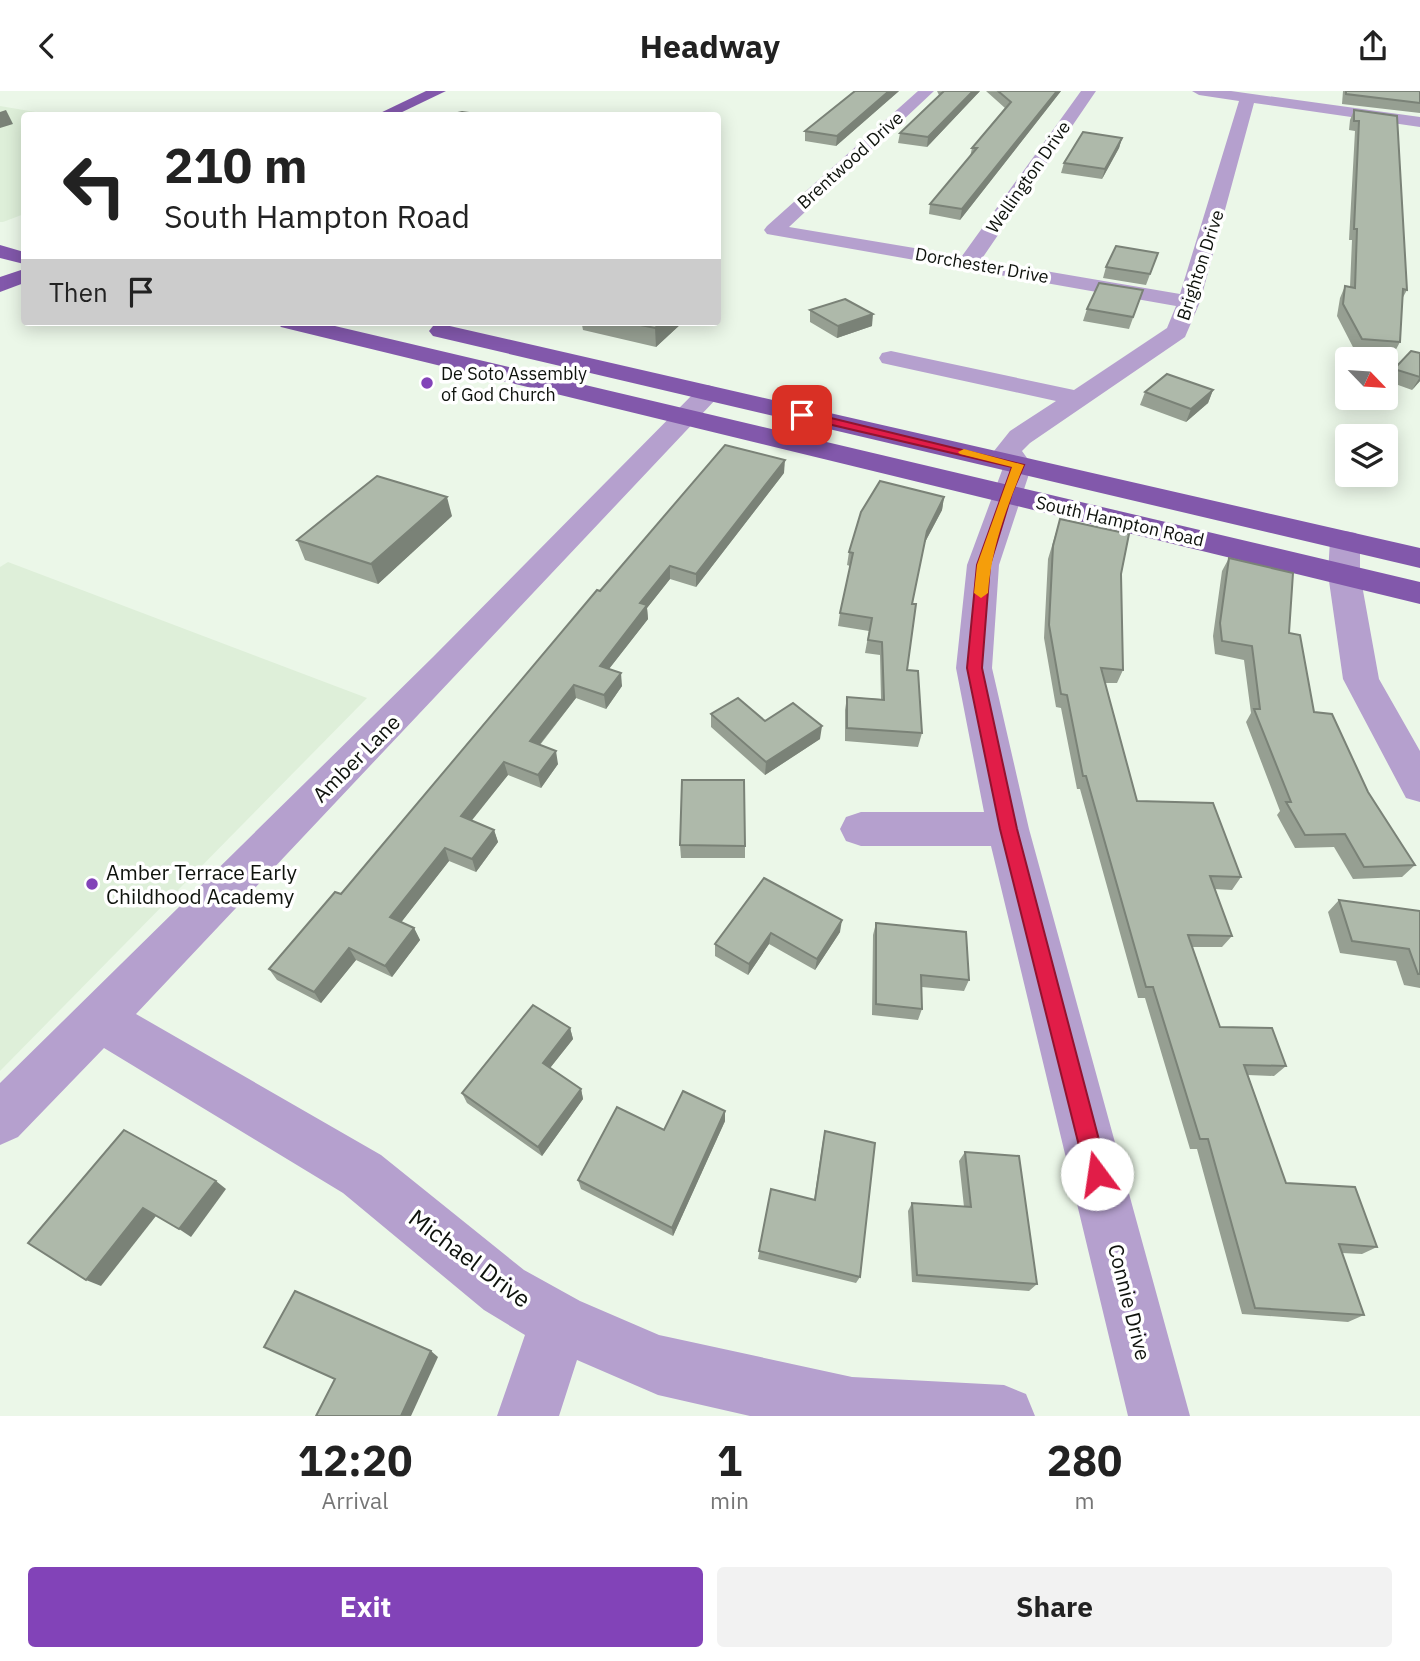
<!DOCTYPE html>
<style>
:root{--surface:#fff;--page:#f2f2f2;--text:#222;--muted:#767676;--accent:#8243b8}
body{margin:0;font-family:"IBM Plex Sans",sans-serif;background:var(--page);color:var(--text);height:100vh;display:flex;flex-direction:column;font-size:26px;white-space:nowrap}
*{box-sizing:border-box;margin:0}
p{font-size:23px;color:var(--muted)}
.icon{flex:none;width:38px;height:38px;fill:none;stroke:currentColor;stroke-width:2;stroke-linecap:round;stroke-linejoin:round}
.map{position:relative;height:1325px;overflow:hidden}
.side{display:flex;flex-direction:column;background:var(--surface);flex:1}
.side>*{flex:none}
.banner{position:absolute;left:21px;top:21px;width:700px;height:214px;border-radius:7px;box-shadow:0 4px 18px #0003;background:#fff;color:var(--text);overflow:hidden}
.needle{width:46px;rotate:115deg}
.tools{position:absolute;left:1335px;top:256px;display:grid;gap:14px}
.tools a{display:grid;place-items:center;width:63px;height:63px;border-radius:7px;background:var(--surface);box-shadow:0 4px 18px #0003;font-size:35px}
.pin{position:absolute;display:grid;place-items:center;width:60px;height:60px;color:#fff;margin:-30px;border-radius:14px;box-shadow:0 4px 10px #0006}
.me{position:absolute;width:77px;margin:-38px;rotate:346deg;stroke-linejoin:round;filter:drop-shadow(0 0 5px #0008)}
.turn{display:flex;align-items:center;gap:24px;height:147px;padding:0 28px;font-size:32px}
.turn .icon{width:91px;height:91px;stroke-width:2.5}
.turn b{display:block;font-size:49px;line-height:60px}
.then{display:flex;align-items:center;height:66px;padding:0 28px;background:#0003;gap:14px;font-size:26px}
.eta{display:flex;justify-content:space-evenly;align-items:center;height:119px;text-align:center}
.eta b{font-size:42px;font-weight:700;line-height:49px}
.primary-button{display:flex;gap:14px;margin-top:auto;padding:14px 28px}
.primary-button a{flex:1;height:80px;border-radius:7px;background:var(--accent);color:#fff;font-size:28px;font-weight:700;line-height:80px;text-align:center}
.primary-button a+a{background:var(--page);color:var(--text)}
header{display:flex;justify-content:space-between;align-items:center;height:91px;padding:0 28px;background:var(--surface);font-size:32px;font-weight:700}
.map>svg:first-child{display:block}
.built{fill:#deefd9}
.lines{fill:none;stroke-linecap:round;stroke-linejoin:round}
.minor{fill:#b5a0ce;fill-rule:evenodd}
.major{fill:#8258ab;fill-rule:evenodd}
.wall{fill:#969f92}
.shaded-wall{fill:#7a8277}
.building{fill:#aeb9aa;stroke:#7a8277;stroke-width:2}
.route{fill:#e11d48;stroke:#92132f;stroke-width:2}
.slow{fill:#f59e0b}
.poi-dot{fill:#8243b8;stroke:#fff;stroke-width:2.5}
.labels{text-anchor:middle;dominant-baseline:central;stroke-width:7;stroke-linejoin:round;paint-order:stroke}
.far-street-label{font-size:18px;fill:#0e120c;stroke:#fff}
.far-poi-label{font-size:18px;fill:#0e120c;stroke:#fff;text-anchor:start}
.street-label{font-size:21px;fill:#0e120c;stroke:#fff}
.poi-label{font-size:21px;fill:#0e120c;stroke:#fff;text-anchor:start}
.near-street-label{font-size:24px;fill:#0e120c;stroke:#fff}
</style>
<header><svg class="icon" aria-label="back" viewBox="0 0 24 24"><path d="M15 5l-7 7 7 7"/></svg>Headway<svg class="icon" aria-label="share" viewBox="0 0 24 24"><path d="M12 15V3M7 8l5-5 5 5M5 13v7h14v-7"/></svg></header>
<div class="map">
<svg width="1420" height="1325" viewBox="0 0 1420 1325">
<rect width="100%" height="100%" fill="#ebf7e8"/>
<!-- built -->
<g class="built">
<polygon points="0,15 53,24 24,24 24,123 3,131 0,131"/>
<polygon points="8,471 367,607 0,980 0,476"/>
</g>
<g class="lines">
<!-- minor -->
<g class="minor">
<polygon points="918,0 934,0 789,136 962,165 1081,0 1096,0 981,169 1180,203 1239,10 1199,4 1192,0 1231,0 1420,26 1420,36 1254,12 1200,211 1185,246 1030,352 1022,360 1032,374 999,474 992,577 1029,738 1190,1325 1128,1325 991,755 861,755 846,750 840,738 846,726 861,721 984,721 956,577 967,474 1004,374 994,360 1010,340 1056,310 891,274 882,272 879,267 882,262 891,260 1074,299 1167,237 1176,215 767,143 764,139 767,135"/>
<polygon points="708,294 717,297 721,302 717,307 136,923 381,1064 524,1179 580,1210 659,1244 852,1286 1004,1294 1026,1303 1035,1325 750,1325 658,1304 577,1269 559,1325 497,1325 525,1244 484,1219 343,1102 104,957 18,1046 0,1054 0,992 433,566 699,297"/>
<polygon points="1345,440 1356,442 1360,449 1360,483 1379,588 1420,660 1420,711 1406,707 1343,588 1328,483 1330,449 1334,442"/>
</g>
<!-- major -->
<g class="major">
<polygon points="426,0 446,0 396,24 376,24"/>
<polygon points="0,154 24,161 24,173 0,167"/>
<polygon points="24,178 24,192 0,201 0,186"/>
<polygon points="277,231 318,231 1420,491 1420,513 289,238 281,236"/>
<polygon points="441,233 1420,457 1420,477 433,245 429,240 433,235"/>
</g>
</g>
<!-- wall -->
<g class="wall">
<polygon points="855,0 899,0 836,55 805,50 805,40"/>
<polygon points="937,0 980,0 927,56 898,52 900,42 939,4"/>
<polygon points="986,0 1061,0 960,129 929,123 930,113 970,66 972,57 1005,17"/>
<polygon points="1343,0 1420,0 1420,22 1342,13"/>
<polygon points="1354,19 1397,25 1407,199 1402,208 1400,251 1393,264 1355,260 1337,225 1340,207 1345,195 1350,196 1352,149 1349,149 1355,40 1349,39 1350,29"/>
<polygon points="1122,47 1119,57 1102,88 1061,82 1064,72"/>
<polygon points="1158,162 1146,194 1103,187 1106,176"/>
<polygon points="1143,199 1129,238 1083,230 1087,218"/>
<polygon points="810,219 872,235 837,247 810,231"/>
<polygon points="569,231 683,231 656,256 583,239 582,234"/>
<polygon points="1420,262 1420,290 1412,299 1387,290 1394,278"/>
<polygon points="1213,299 1208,312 1186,331 1140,314 1145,301"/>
<polygon points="784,382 696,496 670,488 647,517 648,528 609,578 622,595 606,618 576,607 540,654 558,673 541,697 508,684 471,729 494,739 498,751 476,781 449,770 401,831 414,837 420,849 392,886 356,869 321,912 277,889 269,878 341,803 600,500"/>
<polygon points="944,406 942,419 924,453 912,513 907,579 922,642 918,656 845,650 845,619 847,606 881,608 880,564 865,562 869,540 838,535 840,522 850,475 847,474 849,461"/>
<polygon points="452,425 378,493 305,469 297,449"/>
<polygon points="1060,428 1121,483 1123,579 1117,592 1105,592 1137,710 1241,786 1232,799 1214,798 1232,845 1222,856 1192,856 1220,936 1286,975 1274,985 1248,984 1286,1092 1377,1156 1362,1163 1342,1162 1364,1224 1348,1231 1242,1223 1197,1058 1190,1058 1145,907 1138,907 1080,698 1077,698 1061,617 1056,616 1044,547 1048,468"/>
<polygon points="1229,467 1289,542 1314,621 1368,701 1415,774 1402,786 1353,788 1334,756 1295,757 1277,724 1280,720 1246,631 1251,622 1244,569 1215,563 1213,545 1222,480"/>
<polygon points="711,623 765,630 820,648 765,684 711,636"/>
<polygon points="680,754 745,755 745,767 681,767"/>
<polygon points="764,787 840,841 815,879 769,853 748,884 715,865 715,853"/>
<polygon points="1339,809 1420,820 1420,897 1404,894 1396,870 1340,862 1328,821"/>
<polygon points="876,832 969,889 964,900 922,896 922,918 918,929 872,924 873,844"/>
<polygon points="570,937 573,948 550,977 581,998 583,1008 542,1065 467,1012 462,1002"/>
<polygon points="725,1020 725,1030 673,1145 581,1098 578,1089 664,1039"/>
<polygon points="825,1040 860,1186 856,1192 758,1168 771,1098 814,1109 823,1049"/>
<polygon points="965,1061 1037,1193 1029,1200 912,1191 908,1120 912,1112 964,1116 959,1070"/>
</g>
<!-- shaded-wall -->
<g class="shaded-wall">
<polygon points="889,0 899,0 836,55 837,45"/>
<polygon points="973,0 980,0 927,56 928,46"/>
<polygon points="1057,0 1061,0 960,129 962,118"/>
<polygon points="6,19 13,33 0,37 0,21"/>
<polygon points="1122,47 1119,57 1102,88 1105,78"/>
<polygon points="873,223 872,235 837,247 838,235"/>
<polygon points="662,231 683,231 656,256 655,237"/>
<polygon points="1420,286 1420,290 1412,299"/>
<polygon points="1213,299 1208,312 1186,331 1191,318"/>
<polygon points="785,369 784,382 696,496 696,483"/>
<polygon points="447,406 452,425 378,493 371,473"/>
<polygon points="944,406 942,419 924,453 927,440"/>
<polygon points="670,475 670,488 647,517 648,528 601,588 600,575 640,512"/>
<polygon points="621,582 622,595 606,618 604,604"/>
<polygon points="574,594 576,607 532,663 530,650"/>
<polygon points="822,635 820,648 765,684 766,671"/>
<polygon points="556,660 558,673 541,697 538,684"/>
<polygon points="504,671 508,684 465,738 461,725"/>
<polygon points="494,739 498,751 476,781 472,768"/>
<polygon points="445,757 449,770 396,838 390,826"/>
<polygon points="842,829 840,841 815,879 817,868"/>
<polygon points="414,837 420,849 392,886 385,875"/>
<polygon points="771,842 769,853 748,884 749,873"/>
<polygon points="349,857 356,869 321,912 314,901"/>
<polygon points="570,937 573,948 546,982 543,972"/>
<polygon points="581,998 583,1008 542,1065 538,1056"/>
<polygon points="725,1020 725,1030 673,1145 672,1137"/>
<polygon points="216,1090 226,1098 191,1146 179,1138"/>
<polygon points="143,1117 156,1125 101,1195 86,1189"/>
<polygon points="431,1260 438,1266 411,1325 401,1325"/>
</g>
<!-- building -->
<g class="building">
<polygon points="855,0 889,0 837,45 805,40"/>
<polygon points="944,0 973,0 928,46 900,42"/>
<polygon points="998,0 1057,0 962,118 930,113 977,57 972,57 1011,11"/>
<polygon points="1346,0 1420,0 1420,12 1346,3"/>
<polygon points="1354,19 1397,25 1407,199 1403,198 1400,251 1362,248 1343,213 1345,195 1355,197 1357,138 1354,138 1359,30 1354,30"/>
<polygon points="462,21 484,24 448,24 453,23"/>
<polygon points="1083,41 1122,47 1105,78 1064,72"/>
<polygon points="1116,155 1158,162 1150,183 1106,176"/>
<polygon points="1099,192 1143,199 1133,226 1087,218"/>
<polygon points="845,208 873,223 838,235 810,219"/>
<polygon points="626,231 662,231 655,237"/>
<polygon points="1411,260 1420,262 1420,286 1394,278"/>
<polygon points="1167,283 1213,299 1191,318 1145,301"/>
<polygon points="725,354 785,369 696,483 670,475 640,512 647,514 600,575 621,582 604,604 574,594 530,650 556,660 538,684 504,671 461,725 494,739 472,768 445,757 390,826 414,837 385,875 349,857 314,901 269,878 335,801 341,803 597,499 600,500"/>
<polygon points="377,385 447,406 371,473 297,449"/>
<polygon points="880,390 944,406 927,440 912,513 916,513 907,579 918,580 922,642 847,637 847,606 884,609 882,551 868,549 872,527 840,522 853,462 849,461 861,421"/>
<polygon points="1060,428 1129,443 1121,483 1123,579 1101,577 1137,710 1213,712 1241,786 1210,785 1232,845 1188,844 1220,936 1272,937 1286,975 1244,974 1286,1092 1355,1096 1377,1156 1339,1153 1364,1224 1255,1217 1208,1048 1200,1048 1153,896 1146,896 1086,685 1083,685 1067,604 1061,603 1049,534 1053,455"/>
<polygon points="1229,467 1293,482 1289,542 1300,544 1314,621 1332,623 1368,701 1415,774 1364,776 1345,743 1305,744 1286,711 1291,711 1254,618 1260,618 1252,555 1222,550 1220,532"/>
<polygon points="738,607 765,630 793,612 822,635 766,671 711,623"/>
<polygon points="682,689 744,689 745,755 680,754"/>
<polygon points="764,787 842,829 817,868 771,842 749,873 715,853"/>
<polygon points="1339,809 1420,820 1420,883 1418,883 1409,858 1352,850"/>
<polygon points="876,832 966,841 969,889 921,884 922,918 876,913"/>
<polygon points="533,914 570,937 543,972 581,998 538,1056 462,1002"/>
<polygon points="683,1000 725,1020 672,1137 578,1089 617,1016 664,1039"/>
<polygon points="124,1039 216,1090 179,1138 143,1117 86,1189 28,1152"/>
<polygon points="825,1040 875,1052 860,1186 759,1160 771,1098 815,1109"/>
<polygon points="965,1061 1019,1065 1037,1193 917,1184 912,1112 971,1116"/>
<polygon points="295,1200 431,1260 401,1325 316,1325 335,1288 264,1256"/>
</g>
<!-- route -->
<polygon class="route" points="802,320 1024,374 1012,402 990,474 982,577 1017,738 1108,1083 1105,1091 1097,1094 1089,1091 1086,1083 1000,738 967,577 977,474 1012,376 798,326 796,324"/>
<!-- slow -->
<path class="slow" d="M 964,358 L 1024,374 C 1007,415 991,458 988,502 L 981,507 L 974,502 L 977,474 L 1012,376 L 960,363 L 958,361 Z"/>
<!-- markers -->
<g class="poi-dot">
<circle cx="427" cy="292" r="7"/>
<circle cx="92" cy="793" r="7"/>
</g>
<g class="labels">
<!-- far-street labels -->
<g class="far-street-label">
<text transform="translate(850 69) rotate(-42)">Brentwood Drive</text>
<text transform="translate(1028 86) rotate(-55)">Wellington Drive</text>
<text transform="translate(982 174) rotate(10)">Dorchester Drive</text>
<text transform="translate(1200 174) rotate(-72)">Brighton Drive</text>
<text transform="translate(1120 430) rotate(13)">South Hampton Road</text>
</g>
<!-- far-poi labels -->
<g class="far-poi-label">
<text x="441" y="282">De Soto Assembly<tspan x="441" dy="21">of God Church</tspan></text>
</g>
<!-- street labels -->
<g class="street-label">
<text transform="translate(356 667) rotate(-45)">Amber Lane</text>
<text transform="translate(1130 1211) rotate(76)">Connie Drive</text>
</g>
<!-- poi labels -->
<g class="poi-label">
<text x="106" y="781">Amber Terrace Early<tspan x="106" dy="24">Childhood Academy</tspan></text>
</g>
<!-- near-street labels -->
<g class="near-street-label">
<text transform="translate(470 1167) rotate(37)">Michael Drive</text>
</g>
</g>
</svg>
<div class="tools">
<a><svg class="needle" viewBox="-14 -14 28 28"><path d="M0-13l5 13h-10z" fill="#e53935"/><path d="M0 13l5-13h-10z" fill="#767676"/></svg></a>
<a><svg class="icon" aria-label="layers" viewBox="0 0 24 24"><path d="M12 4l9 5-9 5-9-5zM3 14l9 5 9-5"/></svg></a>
</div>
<div class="pin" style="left:802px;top:324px;background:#d93025"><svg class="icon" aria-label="arrive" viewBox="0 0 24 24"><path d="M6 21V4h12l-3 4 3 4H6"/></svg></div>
<svg class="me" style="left:1097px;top:1083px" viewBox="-20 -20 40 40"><circle r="19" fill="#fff"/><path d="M0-13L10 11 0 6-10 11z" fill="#e11d48"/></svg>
<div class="banner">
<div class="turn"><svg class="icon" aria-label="left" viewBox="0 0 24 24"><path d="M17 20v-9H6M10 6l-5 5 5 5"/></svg><div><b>210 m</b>South Hampton Road</div></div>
<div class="then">Then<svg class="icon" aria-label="arrive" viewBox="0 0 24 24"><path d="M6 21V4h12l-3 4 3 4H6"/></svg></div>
</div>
</div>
<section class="side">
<div class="eta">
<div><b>12:20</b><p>Arrival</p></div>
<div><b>1</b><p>min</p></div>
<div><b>280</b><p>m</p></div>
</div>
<div class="primary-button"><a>Exit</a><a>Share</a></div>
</section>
